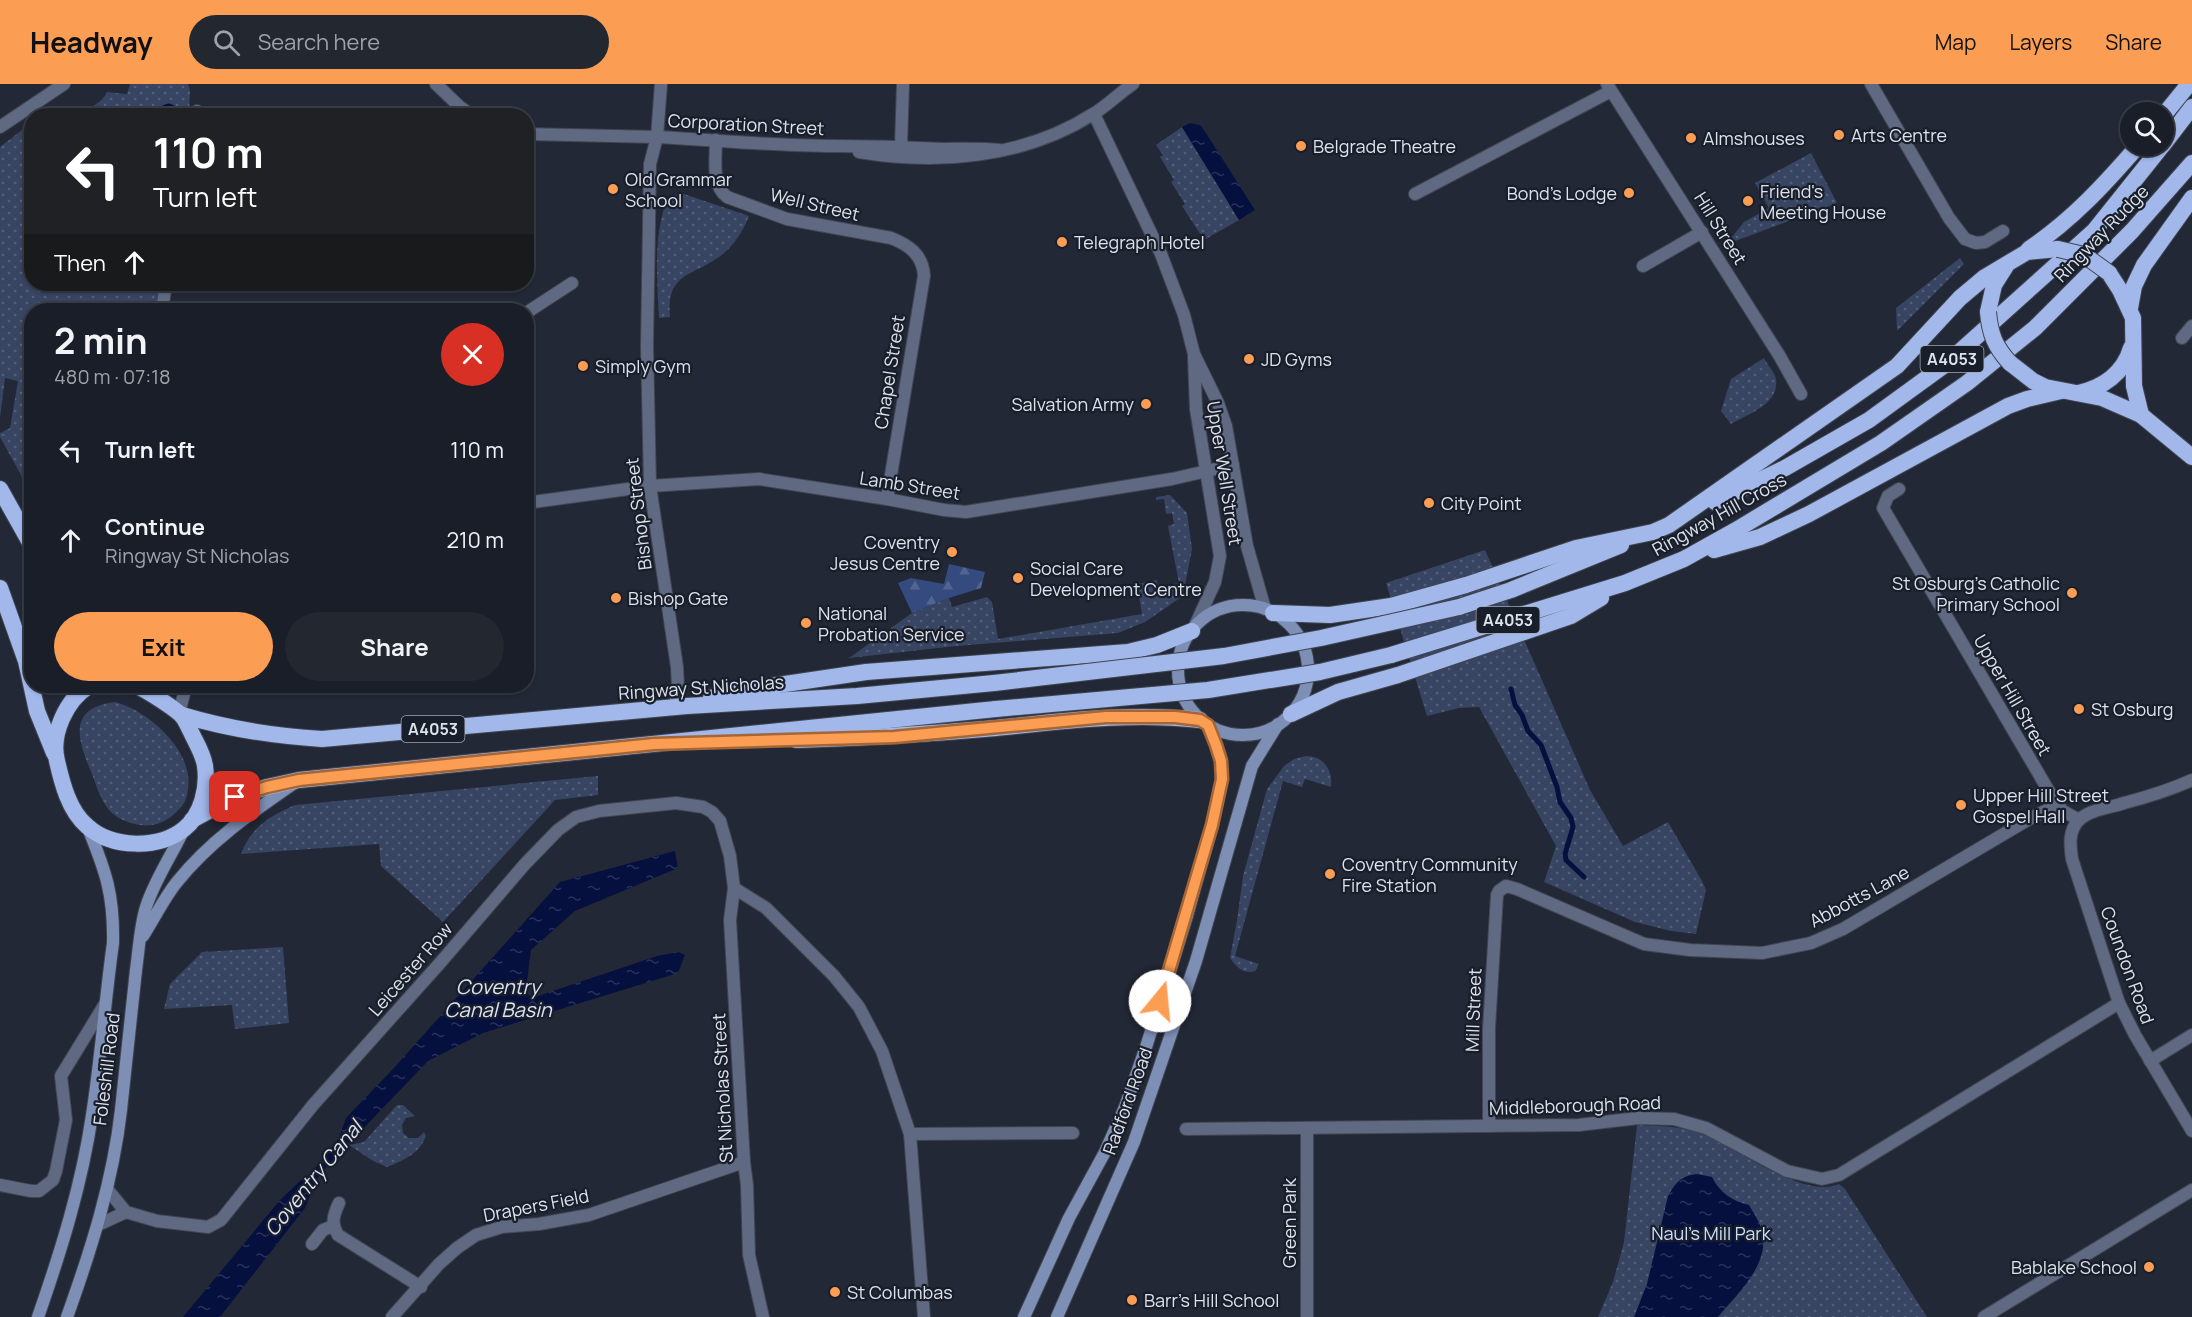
<!DOCTYPE html>
<meta charset="utf-8">
<style>
:root{--surface:#1a1e28;--page:#232730;--text:#f1f3f6;--muted:#9fa2a8;--line:#383c45;--accent:#fc9d54}
body{margin:0;font-family:Manrope,sans-serif;background:var(--page);color:var(--text);height:100vh;display:flex;flex-direction:column;font-size:22px;white-space:nowrap}
*{box-sizing:border-box;margin:0}
p{font-size:20px;color:var(--muted)}
.icon{flex:none;width:33px;height:33px;fill:none;stroke:currentColor;stroke-width:2;stroke-linecap:round;stroke-linejoin:round}
.map{position:relative;flex:1;overflow:hidden}
.drawer{position:absolute;left:24px;top:219px;width:510px;height:390px;display:flex;flex-direction:column;background:var(--surface);border-radius:24px;box-shadow:0 2px 4px #0004,0 0 0 2px var(--line)}
.drawer>*{flex:none}
.hud{position:absolute;left:24px;top:24px;width:510px;height:183px;border-radius:24px;box-shadow:0 2px 4px #0004,0 0 0 2px var(--line);background:#202124;color:#fff;overflow:hidden}
.fabs{position:absolute;left:2120px;top:18px;display:grid;gap:12px}
.fabs a{display:grid;place-items:center;width:54px;height:54px;border-radius:50%;background:var(--surface);box-shadow:0 2px 4px #0004,0 0 0 2px var(--line);font-size:30px}
.pin{position:absolute;display:grid;place-items:center;width:51px;height:51px;color:#fff;margin:-26px;border-radius:12px;box-shadow:0 3px 9px #0006}
.me{position:absolute;width:66px;margin:-33px;rotate:17deg;stroke-linejoin:round;filter:drop-shadow(0 0 4px #0008)}
.turn{display:flex;align-items:center;gap:21px;height:126px;padding:0 30px;font-size:27px}
.turn .icon{width:78px;height:78px;stroke-width:2.5}
.turn b{display:block;font-size:42px;line-height:51px}
.then{display:flex;align-items:center;height:57px;padding:0 30px;background:#0003;gap:12px;font-size:22px}
.round{display:grid;place-items:center;flex:none;width:63px;height:63px;border-radius:32px;background:var(--page)}
.summary{display:flex;align-items:center;justify-content:space-between;height:102px;padding:0 30px}
h1{font-size:36px;font-weight:700;line-height:45px}
.button{display:flex;gap:12px;margin-top:auto;padding:12px 30px}
.button a{flex:1;height:69px;border-radius:36px;background:var(--accent);color:#111;font-size:24px;font-weight:700;line-height:69px;text-align:center}
.button a+a{background:var(--page);color:var(--text)}
ul{padding:0;list-style:none}
li{display:flex;align-items:center;gap:18px;height:90px;padding:0 30px}
li div{flex:1}
li b{display:block;font-size:22px}
li em{font-style:normal}
header{display:flex;align-items:center;gap:36px;box-sizing:border-box;height:84px;padding:0 30px;background:var(--accent);color:#111}
header strong{font-size:28px}
nav{display:flex;gap:33px;margin-inline-start:auto;font-size:21px}
.search{width:420px;height:54px;background:var(--page);display:flex;align-items:center;gap:15px;box-sizing:border-box;padding:0 21px;border-radius:33px;color:var(--muted);font-size:22px}
.map>svg:first-child{display:block}
.green{fill:url(#green-dots)}
.forest{fill:url(#forest-firs)}
.water{fill:url(#water-ripples)}
.lines{fill:none;stroke-linecap:round;stroke-linejoin:round}
.stream{stroke:#05103f;stroke-width:5}
.minor-casing{stroke:#404652;stroke-width:14}
.tertiary-casing{stroke:#404652;stroke-width:14}
.secondary-casing{stroke:#404652;stroke-width:14}
.trunk-casing{stroke:#404652;stroke-width:18}
.minor{stroke:#5f6a82;stroke-width:12}
.tertiary{stroke:#5f6a82;stroke-width:12}
.secondary{stroke:#7e8fb6;stroke-width:12}
.trunk{stroke:#a2b8ea;stroke-width:16}
.trunk-bridge-casing{stroke:#404652;stroke-width:18;stroke-linecap:butt}
.trunk-bridge{stroke:#a2b8ea;stroke-width:16}
.route-casing{stroke:#a46637;stroke-width:15}
.route{stroke:#fc9d54;stroke-width:10}
.poi-dot{fill:#fc9d54;stroke:#191e2b;stroke-width:2}
.labels{text-anchor:middle;dominant-baseline:central;stroke-width:4.5;stroke-linejoin:round;paint-order:stroke}
.shield{fill:#191e2b;stroke:#a3a7b1;stroke-width:1.5}
.shield-label{font-size:16px;font-weight:bold;fill:#dee2eb}
.street-label{font-size:18px;fill:#dee2eb;stroke:#191e2b}
.poi-label{font-size:18px;fill:#dee2eb;stroke:#191e2b;text-anchor:start}
.park-label{font-size:18px;fill:#ceddfe;stroke:#191e2b}
.water-label{font-size:20px;font-style:italic;fill:#dce3f4;stroke:#191e2b}
</style>
<header>
<strong>Headway</strong>
<div class="search"><svg class="icon" aria-label="search" viewBox="0 0 24 24"><circle cx="10" cy="10" r="6"/><path d="M15 15l6 6"/></svg>Search here</div>
<nav><a>Map</a><a>Layers</a><a>Share</a></nav>
</header>
<div class="map">
<svg width="2192" height="1233" viewBox="0 0 2192 1233">
<defs>
<pattern id="green-dots" width="8" height="8" patternUnits="userSpaceOnUse" patternTransform="scale(1.5)"><rect width="8" height="8" fill="#374462"/><path d="M2 2h.1M6 6h.1" fill="none" stroke="#545f79" stroke-width="1.8" stroke-linecap="round"/></pattern>
<pattern id="forest-firs" width="22" height="20" patternUnits="userSpaceOnUse" patternTransform="scale(1.5)"><rect width="22" height="20" fill="#354a7e"/><path d="M5 1l3.5 6h-7zM16 11l3.5 6h-7z" fill="#526490"/></pattern>
<pattern id="water-ripples" width="26" height="14" patternUnits="userSpaceOnUse" patternTransform="scale(1.5)"><rect width="26" height="14" fill="#05103f"/><path d="M2 4q2-2 4 0t4 0M15 11q2-2 4 0t4 0" fill="none" stroke="#29325b"/></pattern>
</defs>
<rect width="100%" height="100%" fill="#222835"/>
<!-- green -->
<g class="green">
<path d="M 130,0 L 188,0 L 190,6 L 189,31 L 74,31 C 87,24 100,22 107,8 L 127,10 Z"/>
<polygon points="31,39 32,200 159,200 157,226 32,226 31,409 0,353 0,349 10,344 18,297 5,294 0,334 0,63"/>
<polygon points="1182,43 1239,136 1204,156 1182,122 1185,120 1171,98 1174,96 1160,73 1163,71 1156,61"/>
<polygon points="1811,69 1837,119 1730,159 1727,159 1744,138 1769,124 1755,99"/>
<path d="M 681,109 L 749,132 C 743,148 733,163 719,173 C 691,193 666,189 670,233 L 659,234 C 657,196 653,152 667,116 Z"/>
<polygon points="1960,174 1964,180 1897,247 1896,224"/>
<path d="M 1764,274 C 1767,280 1775,289 1776,295 C 1780,320 1748,330 1731,340 L 1721,327 L 1731,295 Z"/>
<polygon points="1170,411 1187,429 1192,465 1183,512 1145,538 1118,549 956,562 849,574 912,529 949,514 952,523 987,513 992,518 998,555 1142,530 1137,500 1157,496 1158,503 1179,499 1168,442 1174,440 1172,429 1166,430 1164,415 1156,416 1156,413"/>
<polygon points="1485,466 1590,706 1623,762 1668,738 1702,797 1706,806 1696,850 1671,847 1635,838 1544,798 1556,762 1479,623 1459,624 1427,632 1386,499"/>
<path d="M 115,618 C 149,627 194,667 188,705 C 187,712 186,717 182,722 C 173,732 165,739 152,741 C 139,743 123,738 113,730 C 102,720 97,704 92,690 C 78,657 66,624 115,618 Z"/>
<path d="M 1306,672 C 1323,672 1333,685 1331,703 L 1305,695 L 1302,703 L 1283,697 L 1235,872 L 1259,880 L 1255,887 C 1244,891 1236,883 1230,874 L 1237,836 L 1243,792 L 1267,705 L 1284,682 L 1294,675 Z"/>
<path d="M 598,692 L 598,711 L 555,716 L 443,838 L 381,782 L 379,760 L 241,770 C 251,743 270,732 295,721 Z"/>
<polygon points="283,863 289,939 235,945 232,921 164,925 170,900 202,868"/>
<path d="M 397,1021 L 403,1021 L 415,1032 L 406,1034 L 402,1041 L 403,1049 L 409,1054 L 418,1054 L 424,1048 L 426,1052 C 420,1069 403,1077 387,1083 L 373,1077 L 349,1061 L 364,1058 Z"/>
<path d="M 1637,1041 C 1658,1042 1681,1042 1701,1049 C 1736,1063 1803,1116 1839,1100 L 1845,1105 L 1927,1233 L 1598,1233 L 1613,1198 L 1624,1158 Z"/>
</g>
<!-- forest -->
<polygon class="forest" points="949,480 985,488 981,504 949,514 912,529 898,499 911,494 944,500"/>
<!-- water -->
<g class="water">
<polygon points="1190,39 1200,41 1204,46 1255,126 1239,136 1182,43"/>
<polygon points="675,767 678,784 575,827 531,866 526,905 529,912 535,913 657,872 678,868 685,871 678,889 483,949 428,977 359,1049 347,1059 318,1093 305,1124 220,1233 183,1233 280,1116 300,1097 309,1092 339,1054 346,1034 392,986 560,798"/>
<path d="M 1697,1090 L 1712,1093 C 1720,1109 1732,1117 1749,1121 C 1754,1130 1762,1141 1763,1152 C 1767,1184 1736,1211 1718,1233 L 1634,1233 L 1647,1200 L 1668,1112 C 1676,1098 1681,1092 1697,1090 Z"/>
</g>
<g class="lines">
<!-- stream -->
<g class="stream">
<polyline points="165,23 169,22 172,23 173,32"/>
<polyline points="1511,605 1515,621 1522,631 1528,647 1541,661 1557,703 1560,718 1571,734 1573,743 1565,770 1566,776 1584,793"/>
</g>
<!-- minor casing -->
<g class="minor-casing">
<g id="minor">
<polyline points="436,0 460,23 473,32"/>
<polyline points="1607,0 1779,271 1801,310"/>
<polyline points="1871,0 1949,134 1965,155 1976,159 1985,158 2003,147"/>
<polyline points="197,32 197,27"/>
<polyline points="526,50 657,53 661,0"/>
<path d="M 716,56 C 716,74 711,101 727,113 L 787,135 L 891,154 C 909,161 923,171 924,192 L 887,415"/>
<polyline points="901,62 903,0"/>
<polyline points="1415,110 1611,7"/>
<polyline points="1643,182 1702,148"/>
<polyline points="162,226 166,200"/>
<polyline points="526,229 572,199"/>
<polyline points="2182,254 2192,242"/>
<polyline points="1899,405 1888,412 1883,424 2057,721 2063,727 2079,736"/>
<polyline points="675,623 678,603 677,583 650,402 759,395 887,415 944,426 966,428 1172,395 1233,381"/>
<polyline points="734,804 766,824 834,892 859,923 882,967 910,1050 924,1233"/>
<polyline points="2150,977 2192,951"/>
<polyline points="1489,1042 1489,944 1497,811 1499,807 1506,802 1517,805 1644,860 1690,866 1762,869 1811,859 1843,845 2031,734 2057,721"/>
<polyline points="1186,1045 1579,1041 1638,1034 1674,1035 1706,1044 1787,1087 1822,1095 1839,1091 2119,919"/>
<polyline points="1307,1045 1307,1233"/>
<polyline points="910,1050 1073,1049"/>
<polyline points="0,1101 31,1107 39,1107 53,1096 56,1087 66,1036 61,992 105,920"/>
<polyline points="107,1105 126,1128 157,1137 208,1143 221,1136 313,1021 440,879 525,780 558,746 576,733 599,727 676,719 703,723 712,728 720,737 730,772 734,804 730,836 744,1078 747,1101 749,1171 763,1233"/>
<path d="M 339,1119 C 333,1132 331,1139 338,1151 L 421,1203"/>
<polyline points="98,1141 126,1128"/>
<polyline points="312,1160 323,1146 333,1142"/>
<polyline points="392,1233 439,1180 457,1164 476,1151 502,1143 539,1140 589,1131 744,1078"/>
<polyline points="1984,1233 2192,1106"/>
</g>
</g>
<!-- tertiary casing -->
<g class="tertiary-casing">
<g id="tertiary">
<polyline points="1094,30 1161,170 1184,231 1194,270 1218,319 1226,342 1247,462 1265,525"/>
<polyline points="0,43 64,0"/>
<path d="M 859,68 C 938,81 1024,74 1093,30 C 1107,22 1119,9 1133,0"/>
<path d="M 526,419 L 650,402 L 647,262 L 650,80 L 657,53 C 716,56 774,62 833,62 C 870,62 906,63 943,65 C 962,65 980,64 999,66"/>
<polyline points="1194,544 1215,498 1220,472 1196,325 1194,273"/>
<polyline points="179,629 186,602"/>
<path d="M 2192,696 C 2170,706 2147,713 2124,719 C 2110,724 2092,725 2080,735 C 2068,746 2070,761 2072,775 L 2119,919 L 2135,951 L 2192,1047"/>
</g>
</g>
<!-- secondary casing -->
<g class="secondary-casing">
<g id="secondary">
<circle cx="1243" cy="586" r="65"/>
<path d="M 143,852 C 154,835 164,814 177,798 C 210,757 251,729 293,700"/>
<path d="M 38,1233 C 61,1167 82,1100 92,1031 C 101,974 105,916 113,859 C 114,811 106,788 88,744"/>
<path d="M 67,1233 C 91,1166 113,1097 121,1026 C 126,979 131,932 136,886 C 139,865 140,842 146,823 C 155,795 172,771 184,745"/>
<polyline points="1024,1233 1069,1134 1105,1068 1125,1023 1147,960 1187,832 1212,741 1222,695 1220,671 1208,641"/>
<polyline points="1057,1233 1134,1058 1196,877 1252,682 1278,640"/>
</g>
</g>
<!-- trunk casing -->
<g class="trunk-casing">
<g id="trunk">
<polyline points="2163,32 2189,0"/>
<polyline points="2163,61 2192,23"/>
<path d="M 2029,165 C 2073,135 2104,101 2138,62"/>
<polyline points="2109,189 2120,206 2133,234 2134,302 2141,331"/>
<polyline points="2130,224 2134,202 2144,181 2192,114"/>
<polyline points="1988,228 1994,201 2006,182"/>
<polyline points="2010,279 2033,297 2045,303 2102,314 2141,331 2192,373"/>
<path d="M 2078,309 C 2103,304 2124,289 2131,264"/>
<polyline points="0,405 32,462"/>
<polyline points="1715,418 1785,384 1869,336 1946,280 2094,147 2162,62"/>
<polyline points="1714,466 1760,453 1809,430 2008,322 2027,315 2061,307"/>
<polyline points="0,504 26,577 37,627 54,669"/>
<polyline points="1459,523 1511,506 1621,461"/>
<polyline points="1273,529 1330,531 1391,522 1466,501 1576,464 1653,448 1669,441 1897,282 1960,214 1985,193 2027,168 2058,165"/>
<polyline points="1391,571 1625,499 1684,475 1736,446 1881,359 1967,299 2035,244 2132,147 2192,79"/>
<path d="M 89,602 C 67,615 50,650 57,677 C 62,699 69,727 87,742 C 112,765 159,765 184,745 C 202,731 208,703 205,682 C 203,669 196,659 191,648 C 188,643 186,636 182,632 C 176,625 146,606 137,602"/>
<polyline points="711,614 731,608 866,588 1128,568 1157,561 1192,547"/>
<polyline points="1291,630 1338,608 1398,591 1571,532 1601,514"/>
<path d="M 182,631 C 228,645 274,652 322,655 L 687,622 L 857,612 L 994,599"/>
<path d="M 796,656 C 863,654 929,650 996,644 C 1064,637 1132,628 1200,636"/>
<polyline points="192,736 235,713 267,703 299,696 996,625"/>
</g>
</g>
<!-- minor -->
<use href="#minor" class="minor"/>
<!-- tertiary -->
<use href="#tertiary" class="tertiary"/>
<!-- secondary -->
<use href="#secondary" class="secondary"/>
<!-- trunk -->
<use href="#trunk" class="trunk"/>
<!-- trunk-bridge casing -->
<g class="trunk-bridge-casing">
<g id="trunk-bridge">
<polyline points="2058,165 2084,171 2109,189"/>
<path d="M 1988,228 C 1990,250 1995,263 2010,279"/>
<polyline points="994,599 1224,572 1321,554 1459,523"/>
<polyline points="996,625 1208,606 1320,588 1391,571"/>
</g>
</g>
<!-- trunk-bridge -->
<use href="#trunk-bridge" class="trunk-bridge"/>
</g>
<g class="lines">
<!-- route casing -->
<g class="route-casing">
<polyline id="route" points="235,713 267,703 299,696 654,660 894,653 1106,633 1175,633 1200,636 1208,641 1216,661 1221,677 1222,695 1212,741 1160,917"/>
</g>
<!-- route -->
<use href="#route" class="route"/>
</g>
<!-- markers -->
<g class="poi-dot">
<circle cx="1839" cy="51" r="6"/>
<circle cx="1691" cy="54" r="6"/>
<circle cx="1301" cy="62" r="6"/>
<circle cx="613" cy="105" r="6"/>
<circle cx="1629" cy="109" r="6"/>
<circle cx="1748" cy="117" r="6"/>
<circle cx="1062" cy="158" r="6"/>
<circle cx="1249" cy="275" r="6"/>
<circle cx="583" cy="282" r="6"/>
<circle cx="1146" cy="320" r="6"/>
<circle cx="1429" cy="419" r="6"/>
<circle cx="952" cy="468" r="6"/>
<circle cx="1018" cy="494" r="6"/>
<circle cx="2072" cy="509" r="6"/>
<circle cx="616" cy="514" r="6"/>
<circle cx="806" cy="539" r="6"/>
<circle cx="2079" cy="625" r="6"/>
<circle cx="1961" cy="721" r="6"/>
<circle cx="1330" cy="790" r="6"/>
<circle cx="2149" cy="1183" r="6"/>
<circle cx="835" cy="1208" r="6"/>
<circle cx="1132" cy="1216" r="6"/>
</g>
<g class="labels">
<!-- shield labels -->
<g class="shield">
<rect x="1920.5" y="262" width="63" height="26" rx="4.5"/>
<rect x="1476.5" y="523" width="63" height="26" rx="4.5"/>
<rect x="401.5" y="632" width="63" height="26" rx="4.5"/>
</g>
<g class="shield-label">
<text x="1952" y="275">A4053</text>
<text x="1508" y="536">A4053</text>
<text x="433" y="645">A4053</text>
</g>
<!-- street labels -->
<g class="street-label">
<text transform="translate(746 40) rotate(3)">Corporation Street</text>
<text transform="translate(815 120) rotate(13)">Well Street</text>
<text transform="translate(1721 144) rotate(58)">Hill Street</text>
<text transform="translate(2101 149) rotate(-46)">Ringway Rudge</text>
<text transform="translate(889 288) rotate(-81)">Chapel Street</text>
<text transform="translate(1225 389) rotate(81)">Upper Well Street</text>
<text transform="translate(910 401) rotate(9)">Lamb Street</text>
<text transform="translate(638 430) rotate(-97)">Bishop Street</text>
<text transform="translate(1719 430) rotate(-29)">Ringway Hill Cross</text>
<text transform="translate(701 603) rotate(-4)">Ringway St Nicholas</text>
<text transform="translate(2013 611) rotate(60)">Upper Hill Street</text>
<text transform="translate(1859 812) rotate(-28)">Abbotts Lane</text>
<text transform="translate(2128 881) rotate(70)">Coundon Road</text>
<text transform="translate(410 885) rotate(-49)">Leicester Row</text>
<text transform="translate(1473 926) rotate(-88)">Mill Street</text>
<text transform="translate(106 985) rotate(-83)">Foleshill Road</text>
<text transform="translate(722 1004) rotate(-93)">St Nicholas Street</text>
<text transform="translate(1127 1017) rotate(-70)">Radford Road</text>
<text transform="translate(1575 1021) rotate(-2)">Middleborough Road</text>
<text transform="translate(536 1121) rotate(-11)">Drapers Field</text>
<text transform="translate(1289 1139) rotate(-90)">Green Park</text>
</g>
<!-- poi labels -->
<g class="poi-label">
<text x="1851" y="51">Arts Centre</text>
<text x="1703" y="54">Almshouses</text>
<text x="1313" y="62">Belgrade Theatre</text>
<text x="625" y="95">Old Grammar<tspan x="625" dy="21">School</tspan></text>
<text x="1760" y="107">Friend's<tspan x="1760" dy="21">Meeting House</tspan></text>
<text x="1617" y="109" text-anchor="end">Bond's Lodge</text>
<text x="1074" y="158">Telegraph Hotel</text>
<text x="1261" y="275">JD Gyms</text>
<text x="595" y="282">Simply Gym</text>
<text x="1134" y="320" text-anchor="end">Salvation Army</text>
<text x="1441" y="419">City Point</text>
<text x="940" y="458" text-anchor="end">Coventry<tspan x="940" dy="21">Jesus Centre</tspan></text>
<text x="1030" y="484">Social Care<tspan x="1030" dy="21">Development Centre</tspan></text>
<text x="2060" y="499" text-anchor="end">St Osburg's Catholic<tspan x="2060" dy="21">Primary School</tspan></text>
<text x="628" y="514">Bishop Gate</text>
<text x="818" y="529">National<tspan x="818" dy="21">Probation Service</tspan></text>
<text x="2091" y="625">St Osburg</text>
<text x="1973" y="711">Upper Hill Street<tspan x="1973" dy="21">Gospel Hall</tspan></text>
<text x="1342" y="780">Coventry Community<tspan x="1342" dy="21">Fire Station</tspan></text>
<text x="2137" y="1183" text-anchor="end">Bablake School</text>
<text x="847" y="1208">St Columbas</text>
<text x="1144" y="1216">Barr's Hill School</text>
</g>
<!-- park labels -->
<g class="park-label">
<text x="1711" y="1149">Naul's Mill Park</text>
</g>
<!-- water labels -->
<g class="water-label">
<text x="498" y="902">Coventry<tspan x="498" dy="23">Canal Basin</tspan></text>
<text transform="translate(313 1094) rotate(-51)">Coventry Canal</text>
</g>
</g>
</svg>
<div class="fabs">
<a><svg class="icon" aria-label="search" viewBox="0 0 24 24"><circle cx="10" cy="10" r="6"/><path d="M15 15l6 6"/></svg></a>
</div>
<div class="pin" style="left:235px;top:713px;background:#d93025"><svg class="icon" aria-label="arrive" viewBox="0 0 24 24"><path d="M6 21V4h12l-3 4 3 4H6"/></svg></div>
<svg class="me" style="left:1160px;top:917px" viewBox="-20 -20 40 40"><circle r="19" fill="#fff"/><path d="M0-13L10 11 0 6-10 11z" fill="#fc9d54"/></svg>
<div class="hud">
<div class="turn"><svg class="icon" aria-label="left" viewBox="0 0 24 24"><path d="M17 20v-9H6M10 6l-5 5 5 5"/></svg><div><b>110 m</b>Turn left</div></div>
<div class="then">Then<svg class="icon" aria-label="ahead" viewBox="0 0 24 24"><path d="M12 20V5M6 11l6-6 6 6"/></svg></div>
</div>
<section class="drawer">
<div class="summary"><div><h1>2 min</h1><p>480 m · 07:18</p></div><a class="round" style="background:#d93025;color:#fff"><svg class="icon" aria-label="close" viewBox="0 0 24 24"><path d="M6 6l12 12M18 6L6 18"/></svg></a></div>
<ul>
<li><svg class="icon" aria-label="left" viewBox="0 0 24 24"><path d="M17 20v-9H6M10 6l-5 5 5 5"/></svg><div><b>Turn left</b></div><em>110 m</em></li>
<li><svg class="icon" aria-label="ahead" viewBox="0 0 24 24"><path d="M12 20V5M6 11l6-6 6 6"/></svg><div><b>Continue</b><p>Ringway St Nicholas</p></div><em>210 m</em></li>
</ul>
<div class="button"><a>Exit</a><a>Share</a></div>
</section>
</div>
